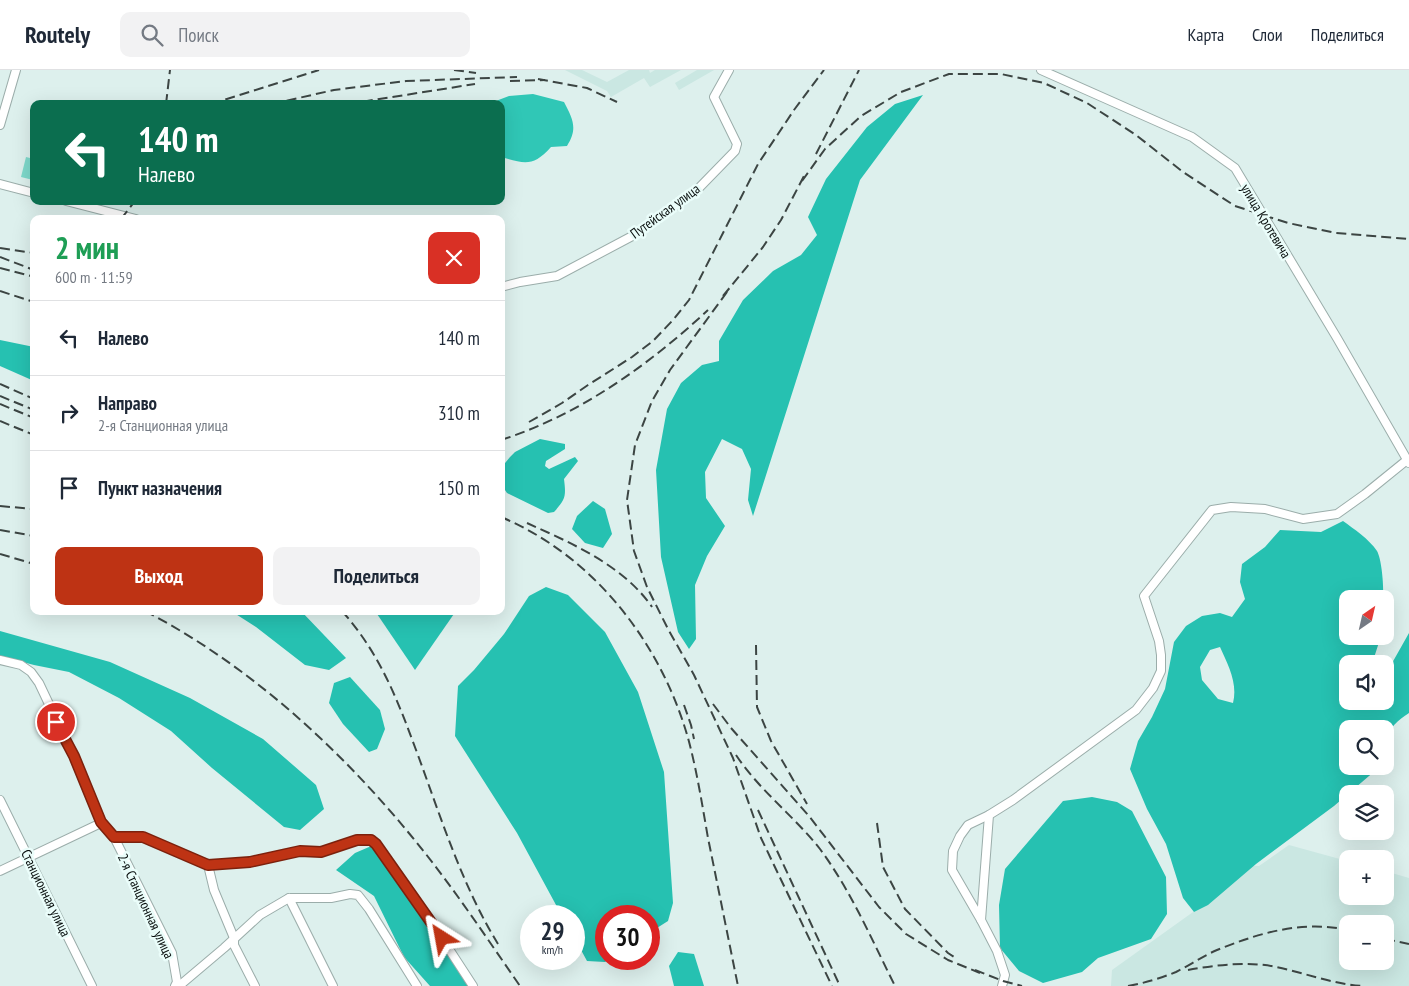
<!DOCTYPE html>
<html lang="ru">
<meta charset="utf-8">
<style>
:root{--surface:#fff;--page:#f2f2f3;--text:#1f2937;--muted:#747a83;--line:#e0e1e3;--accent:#be3314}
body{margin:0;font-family:"PT Sans Narrow",sans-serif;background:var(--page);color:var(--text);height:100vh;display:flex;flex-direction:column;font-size:19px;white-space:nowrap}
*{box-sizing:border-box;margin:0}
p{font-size:16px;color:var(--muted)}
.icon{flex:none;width:28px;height:28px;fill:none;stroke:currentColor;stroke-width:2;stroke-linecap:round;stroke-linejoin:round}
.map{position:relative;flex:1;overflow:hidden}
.side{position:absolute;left:30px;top:145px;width:475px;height:400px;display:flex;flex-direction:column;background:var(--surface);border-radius:10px;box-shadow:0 5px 20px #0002}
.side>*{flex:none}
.hud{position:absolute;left:30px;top:30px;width:475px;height:105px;border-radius:10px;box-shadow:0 5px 20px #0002;background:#0b6e4f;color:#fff;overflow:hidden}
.needle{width:32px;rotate:34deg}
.buttons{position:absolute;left:1339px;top:520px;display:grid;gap:10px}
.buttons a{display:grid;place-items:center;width:55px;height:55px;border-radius:10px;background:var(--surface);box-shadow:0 5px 20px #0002;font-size:25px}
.speed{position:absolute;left:520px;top:835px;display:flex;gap:10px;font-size:25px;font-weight:700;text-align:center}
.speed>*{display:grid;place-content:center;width:65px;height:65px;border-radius:50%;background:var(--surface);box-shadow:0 5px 20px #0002;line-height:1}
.speed small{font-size:12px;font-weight:400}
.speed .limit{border:8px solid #d22;background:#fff;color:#111}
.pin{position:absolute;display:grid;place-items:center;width:42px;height:42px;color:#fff;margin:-21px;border:2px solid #fff;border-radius:50%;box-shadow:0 1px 5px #0007}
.me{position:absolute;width:55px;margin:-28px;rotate:326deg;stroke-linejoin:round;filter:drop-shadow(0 0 4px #0008)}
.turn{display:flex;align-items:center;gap:18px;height:105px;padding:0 25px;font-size:22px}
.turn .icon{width:65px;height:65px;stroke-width:2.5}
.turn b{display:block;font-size:35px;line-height:42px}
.round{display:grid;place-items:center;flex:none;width:52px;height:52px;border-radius:10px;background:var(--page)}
.summary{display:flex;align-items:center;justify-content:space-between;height:85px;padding:0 25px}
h1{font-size:30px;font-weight:700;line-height:38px;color:#1e9e55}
.primary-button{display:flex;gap:10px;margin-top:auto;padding:10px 25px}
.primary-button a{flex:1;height:58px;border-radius:10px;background:var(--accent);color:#fff;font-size:20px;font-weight:700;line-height:58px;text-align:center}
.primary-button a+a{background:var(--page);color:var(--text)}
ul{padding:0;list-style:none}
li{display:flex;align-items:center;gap:15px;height:75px;padding:0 25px;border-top:1px solid var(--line)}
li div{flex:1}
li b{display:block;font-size:19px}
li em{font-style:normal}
header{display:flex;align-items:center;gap:30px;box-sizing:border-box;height:70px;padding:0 25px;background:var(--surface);border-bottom:1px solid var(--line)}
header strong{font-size:24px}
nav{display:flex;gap:28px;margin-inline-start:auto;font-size:18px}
.search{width:350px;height:45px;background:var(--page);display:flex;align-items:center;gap:12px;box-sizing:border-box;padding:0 18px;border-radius:10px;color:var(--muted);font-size:19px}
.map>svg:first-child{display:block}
.built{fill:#cae7e2;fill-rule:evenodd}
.green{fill:#7ed9cb}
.forest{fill:#26c1b1;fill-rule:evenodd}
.water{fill:#30c7b6}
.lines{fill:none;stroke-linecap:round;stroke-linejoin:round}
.minor-casing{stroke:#9badaa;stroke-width:10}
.minor{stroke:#fff;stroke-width:8}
.rail{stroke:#3c4543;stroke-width:2;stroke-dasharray:10 5;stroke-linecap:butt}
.route-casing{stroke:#7c210d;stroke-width:12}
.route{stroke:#be3314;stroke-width:9}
.labels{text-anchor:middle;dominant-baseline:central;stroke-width:5;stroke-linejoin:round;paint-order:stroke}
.street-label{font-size:14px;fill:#080e0d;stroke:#eafdfa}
</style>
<header>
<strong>Routely</strong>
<div class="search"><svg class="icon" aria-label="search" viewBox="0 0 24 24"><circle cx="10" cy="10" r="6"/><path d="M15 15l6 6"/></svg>Поиск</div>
<nav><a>Карта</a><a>Слои</a><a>Поделиться</a></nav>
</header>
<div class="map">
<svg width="1409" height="916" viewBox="0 0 1409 916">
<rect width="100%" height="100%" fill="#ddf0ed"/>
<!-- built -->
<g class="built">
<polygon points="565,0 582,0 607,12 629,0 649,0 650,3 655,0 681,0 650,17 644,8 611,27 607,21"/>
<polygon points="697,0 714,0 679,20 675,13"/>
<path d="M 1289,775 L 1347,791 L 1348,826 L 1385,826 L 1385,801 L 1409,808 L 1409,916 L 1111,916 L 1112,900 L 1221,822 L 1239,795 L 1259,796 ZM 1348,854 L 1385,854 L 1385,891 L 1348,891 Z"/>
</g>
<!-- green -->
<polygon class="green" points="26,87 34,89 33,110 21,107"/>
<!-- forest -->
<g class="forest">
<polygon points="923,25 860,110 753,446 748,430 751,399 742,379 722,369 705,402 706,428 725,456 707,486 695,515 696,569 689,579 678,562 661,487 656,400 667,339 681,313 702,295 719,291 719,271 743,230 773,201 801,185 817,165 808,147 826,109 867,57 895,34"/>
<polygon points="0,270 34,277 34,311 0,296"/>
<path d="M 540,369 L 565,374 L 565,379 L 546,391 L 545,396 L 549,399 L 575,387 L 578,391 L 564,409 C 566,426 566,429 554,442 L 548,443 L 507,423 L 501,414 L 501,398 L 510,387 L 515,382 Z"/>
<polygon points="593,431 605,439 612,464 603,478 585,473 572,459 577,446"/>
<path d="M 1343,451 C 1354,459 1369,469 1377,481 C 1382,490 1384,518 1383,529 L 1348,529 L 1348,566 L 1381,566 L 1372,594 L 1348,594 L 1348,631 L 1385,631 L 1385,601 L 1387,602 L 1409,563 L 1409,643 C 1398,650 1389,658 1385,671 L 1385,659 L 1348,659 L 1348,696 L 1377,696 L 1376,700 L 1334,736 L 1256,794 L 1208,835 L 1194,842 L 1183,828 L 1166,774 L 1147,739 L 1130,699 L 1138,671 L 1152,647 L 1165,619 L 1174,572 L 1186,556 L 1202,546 L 1220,543 L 1232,547 L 1245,529 L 1240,512 L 1242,494 L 1265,477 L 1280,460 L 1321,462 ZM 1220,577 C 1228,595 1238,613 1233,633 L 1218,629 L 1202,610 L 1200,597 L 1210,580 Z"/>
<polygon points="546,517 568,525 605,562 638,622 664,702 673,833 668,851 649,863 649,846 606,846 606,889 609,889 605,892 587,891 574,867 574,846 562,846 517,763 455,666 458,616 474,600 504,564 529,526"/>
<polygon points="231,541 301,541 346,588 329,600 305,595 256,557"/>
<polygon points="375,541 456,541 415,600"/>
<polygon points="0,561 110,592 190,628 263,669 316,715 324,739 300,760 284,757 212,698 171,661 119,628 69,602 34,595 0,586"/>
<polygon points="350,607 380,640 385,659 377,679 369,682 343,654 329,633 334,613"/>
<polygon points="1092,727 1117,732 1132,741 1166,807 1167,844 1151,869 1098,888 1082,902 1043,913 1019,901 1000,878 999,835 1005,799 1063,731"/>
<polygon points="376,774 473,916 430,916 404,887 374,826 336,800 355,783"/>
<polygon points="678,882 694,884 704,916 674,916 669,896"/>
</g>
<!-- water -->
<path class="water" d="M 533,24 L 564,32 C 573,49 578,59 567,76 L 551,77 C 533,97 525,94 501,87 L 501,34 L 488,34 L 509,26 Z"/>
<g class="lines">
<!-- minor casing -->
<g class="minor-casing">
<g id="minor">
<polyline points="1041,0 1192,67 1235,98 1337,268 1409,393"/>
<polyline points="0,55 16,0"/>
<polyline points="0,114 34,123"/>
<polyline points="66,131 136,149"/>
<polyline points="501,217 520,212 557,206 638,163 696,121 735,81 737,74 714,27 729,0"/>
<polyline points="0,590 21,595 31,602 39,613 74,687 101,753 114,767 172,883 177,912 175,916"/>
<polyline points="0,730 92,916"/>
<polyline points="114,767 143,767 208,795 249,792 300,781 321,782 357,770 371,770 376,774 432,853 473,916"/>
<polyline points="208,795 214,820 234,868 234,875 255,916"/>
<polyline points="0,801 101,753"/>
<polyline points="289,828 333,916"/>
<polyline points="981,850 952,800 953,781 960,766 968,755 989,745"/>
<polyline points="179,916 224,878 260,845 289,828 331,828 350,824 358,825 369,839 417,916"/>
<polyline points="1002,916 1005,905 997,881 981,850 989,745 1013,730 1136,640 1153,618 1161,601 1161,585 1159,571 1144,526 1212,440 1231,437 1265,439 1303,449 1337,444 1365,424 1407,390"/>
</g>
</g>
<!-- minor -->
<use href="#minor" class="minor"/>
<!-- rail -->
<g class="rail">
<polyline points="454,0 476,3"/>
<polyline points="538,9 587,18 617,32"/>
<polyline points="510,11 545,10"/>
<polyline points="166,34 170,0"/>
<polyline points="211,34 319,0"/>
<polyline points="272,34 334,20 406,11 517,7"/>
<polyline points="348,34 475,14"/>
<polyline points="816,84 859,0"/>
<polyline points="802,111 825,79 861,46 901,22 949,4 1001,4 1044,13 1087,33 1136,65 1183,102 1235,136 1288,153 1336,163 1409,169"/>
<polyline points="121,149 135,131"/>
<polyline points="0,178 34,183"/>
<polyline points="0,187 34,200"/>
<polyline points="0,198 31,206"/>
<polyline points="0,221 34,232"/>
<polyline points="727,222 670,300 652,331 635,375 627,430 634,481 647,517 668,559 694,605 733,688 761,768 832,916"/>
<polyline points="723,226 763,177 781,150 804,106"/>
<polyline points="0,314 34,329"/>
<polyline points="0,326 34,340"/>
<polyline points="0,334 34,348"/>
<polyline points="0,351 34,365"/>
<polyline points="529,352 562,333 588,315 632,287 653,271 673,250 689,230 758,94 794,40 824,0"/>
<path d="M 501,370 C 579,345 649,295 708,240"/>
<polyline points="0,436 34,439"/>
<path d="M 501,447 C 594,486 661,573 688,668 C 697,701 702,734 708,768 C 718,817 728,867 738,916"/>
<path d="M 527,453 C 571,473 623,495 652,537"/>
<polyline points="0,460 34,466"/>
<polyline points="0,484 34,494"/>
<path d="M 145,541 C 247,594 336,675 408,762 C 449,811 484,864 520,916"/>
<path d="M 342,541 C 382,586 399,634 419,688 C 442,751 463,817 498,874"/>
<polyline points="756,575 757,637 771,671 807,734"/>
<polyline points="713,634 731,658 809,746 879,837 906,864 948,890 980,903"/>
<polyline points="684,635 691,655 694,669"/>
<path d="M 736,685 C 759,720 794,746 820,779 C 851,821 872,870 895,916"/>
<polyline points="758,740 840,916"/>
<polyline points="877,753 883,797 905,839 948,883 954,887"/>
<polyline points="1385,869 1409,874"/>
<polyline points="975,900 1003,911 1022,916"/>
<path d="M 1188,900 C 1215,895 1249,891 1276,897 C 1305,903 1333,914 1362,916"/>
<path d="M 1128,916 C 1145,913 1161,908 1176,902 C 1190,895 1203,886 1217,880 C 1259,863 1302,850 1348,860"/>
</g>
</g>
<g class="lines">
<!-- route casing -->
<g class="route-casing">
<polyline id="route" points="56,652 74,686 101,752 114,767 143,767 208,795 250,792 300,781 321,782 357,770 371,770 376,774 442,868"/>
</g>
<!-- route -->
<use href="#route" class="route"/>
</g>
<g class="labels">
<!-- street labels -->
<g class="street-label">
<text transform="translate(665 141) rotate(-36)">Путейская улица</text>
<text transform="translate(1266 151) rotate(59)">улица Кротевича</text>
<text transform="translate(46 823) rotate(64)">Станционная улица</text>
<text transform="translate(146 836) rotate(65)">2-я Станционная улица</text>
</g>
</g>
</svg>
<div class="buttons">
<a><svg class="needle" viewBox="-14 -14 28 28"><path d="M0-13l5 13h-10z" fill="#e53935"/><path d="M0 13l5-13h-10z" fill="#747a83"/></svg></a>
<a><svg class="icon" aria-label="sound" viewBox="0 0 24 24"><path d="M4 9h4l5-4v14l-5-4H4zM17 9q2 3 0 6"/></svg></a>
<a><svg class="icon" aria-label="search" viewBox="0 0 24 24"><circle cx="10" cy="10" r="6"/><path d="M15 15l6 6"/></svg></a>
<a><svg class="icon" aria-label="layers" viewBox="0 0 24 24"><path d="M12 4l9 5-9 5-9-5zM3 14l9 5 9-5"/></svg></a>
<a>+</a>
<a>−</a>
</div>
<div class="speed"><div>29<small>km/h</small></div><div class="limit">30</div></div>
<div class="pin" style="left:56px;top:652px;background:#d93025"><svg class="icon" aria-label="arrive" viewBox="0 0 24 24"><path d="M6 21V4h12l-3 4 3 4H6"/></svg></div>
<svg class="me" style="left:442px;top:868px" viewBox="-20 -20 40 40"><path d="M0-17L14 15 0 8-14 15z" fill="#be3314" stroke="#fff" stroke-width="4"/></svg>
<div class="hud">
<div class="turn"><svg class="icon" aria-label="left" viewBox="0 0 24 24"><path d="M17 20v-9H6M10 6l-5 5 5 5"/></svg><div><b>140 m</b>Налево</div></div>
</div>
<section class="side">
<div class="summary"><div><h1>2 мин</h1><p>600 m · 11:59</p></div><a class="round" style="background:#d93025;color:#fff"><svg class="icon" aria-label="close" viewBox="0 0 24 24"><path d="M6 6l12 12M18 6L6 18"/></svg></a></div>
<ul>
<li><svg class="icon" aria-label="left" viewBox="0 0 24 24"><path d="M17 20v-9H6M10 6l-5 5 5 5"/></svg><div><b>Налево</b></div><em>140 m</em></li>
<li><svg class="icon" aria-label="right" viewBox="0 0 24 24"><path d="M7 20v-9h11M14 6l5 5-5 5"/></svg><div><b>Направо</b><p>2-я Станционная улица</p></div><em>310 m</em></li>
<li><svg class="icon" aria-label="arrive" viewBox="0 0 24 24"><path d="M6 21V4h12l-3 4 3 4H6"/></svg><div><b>Пункт назначения</b></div><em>150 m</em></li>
</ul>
<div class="primary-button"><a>Выход</a><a>Поделиться</a></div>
</section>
</div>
